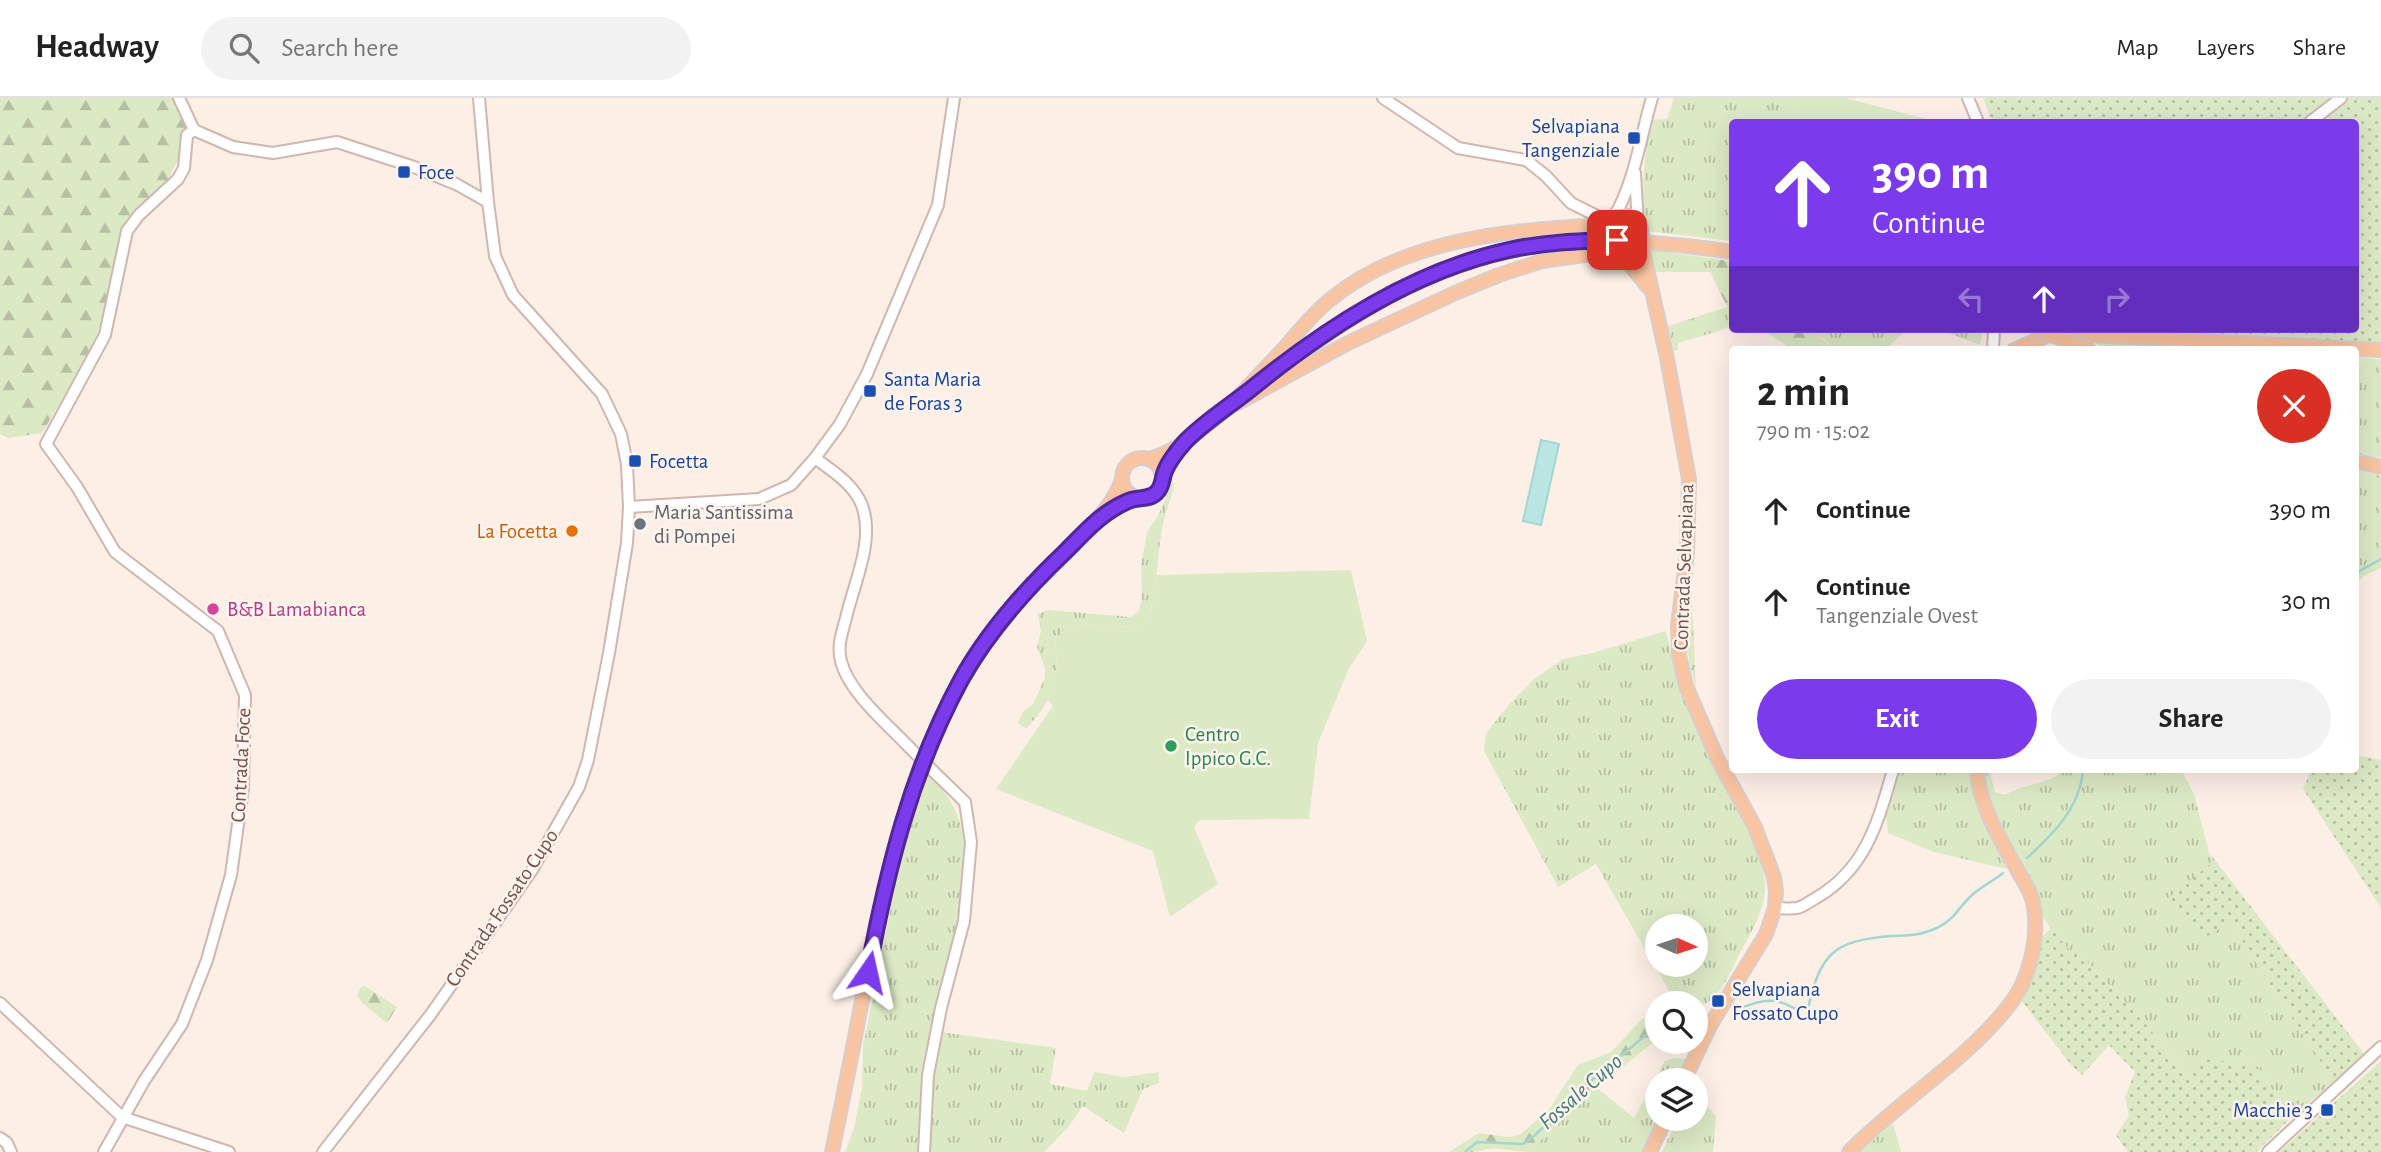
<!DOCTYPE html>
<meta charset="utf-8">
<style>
:root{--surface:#fff;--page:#f2f2f2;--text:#222;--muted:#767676;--line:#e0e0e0;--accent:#7c3aed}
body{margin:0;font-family:"Alegreya Sans",sans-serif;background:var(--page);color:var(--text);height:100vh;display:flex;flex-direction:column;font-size:26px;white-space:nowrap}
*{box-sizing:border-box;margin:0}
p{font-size:23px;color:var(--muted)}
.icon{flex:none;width:38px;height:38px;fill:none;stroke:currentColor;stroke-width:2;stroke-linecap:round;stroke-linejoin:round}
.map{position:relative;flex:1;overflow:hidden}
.drawer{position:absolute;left:1729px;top:248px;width:630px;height:427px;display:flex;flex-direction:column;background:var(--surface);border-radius:7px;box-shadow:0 7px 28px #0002}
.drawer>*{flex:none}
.hud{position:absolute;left:1729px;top:21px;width:630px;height:214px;border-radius:7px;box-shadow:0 7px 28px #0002;background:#7c3aed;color:#fff;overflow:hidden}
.needle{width:46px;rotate:93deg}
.tools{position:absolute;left:1645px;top:816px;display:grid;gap:14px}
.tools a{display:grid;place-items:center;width:63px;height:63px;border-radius:50%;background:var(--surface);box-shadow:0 7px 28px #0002;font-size:35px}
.pin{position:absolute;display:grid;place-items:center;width:60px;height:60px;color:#fff;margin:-30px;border-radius:14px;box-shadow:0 4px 10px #0006}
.me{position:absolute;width:77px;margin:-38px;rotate:11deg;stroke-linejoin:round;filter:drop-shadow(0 0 5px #0008)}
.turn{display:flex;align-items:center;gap:24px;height:147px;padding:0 28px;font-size:32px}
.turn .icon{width:91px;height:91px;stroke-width:2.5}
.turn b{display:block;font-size:49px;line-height:60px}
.lanes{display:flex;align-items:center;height:66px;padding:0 28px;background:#0003;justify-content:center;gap:35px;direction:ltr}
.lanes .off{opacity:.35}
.round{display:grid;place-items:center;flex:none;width:74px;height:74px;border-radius:37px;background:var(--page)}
.headline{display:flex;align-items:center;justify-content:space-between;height:119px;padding:0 28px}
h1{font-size:42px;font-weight:700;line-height:52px}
.cta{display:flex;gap:14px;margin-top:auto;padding:14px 28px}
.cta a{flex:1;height:80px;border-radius:42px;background:var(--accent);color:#fff;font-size:28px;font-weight:700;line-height:80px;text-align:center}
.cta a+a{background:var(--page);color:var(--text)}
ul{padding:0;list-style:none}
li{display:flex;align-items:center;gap:21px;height:91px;padding:0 28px}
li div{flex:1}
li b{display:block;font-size:26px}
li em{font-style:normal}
header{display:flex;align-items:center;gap:42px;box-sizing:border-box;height:98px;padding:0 35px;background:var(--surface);border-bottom:2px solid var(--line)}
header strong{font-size:33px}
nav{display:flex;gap:38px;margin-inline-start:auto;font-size:24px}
.search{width:490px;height:63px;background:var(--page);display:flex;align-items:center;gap:18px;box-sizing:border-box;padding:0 24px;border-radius:38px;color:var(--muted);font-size:26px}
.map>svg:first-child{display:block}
.grass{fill:url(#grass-tufts);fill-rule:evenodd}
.forest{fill:url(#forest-firs)}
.garden{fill:url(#garden-dots)}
.pitch{fill:#dce9c5}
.water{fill:#bbe5e2;stroke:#a2d6d3;stroke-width:2}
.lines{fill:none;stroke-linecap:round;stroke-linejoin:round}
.stream{stroke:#a2d6d3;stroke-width:2.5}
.minor-casing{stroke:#cfb7b0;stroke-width:14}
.major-casing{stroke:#d8cecd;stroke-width:16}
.minor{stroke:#fff;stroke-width:10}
.major{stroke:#f8c4a1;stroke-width:12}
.minor-bridge-casing{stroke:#cfb7b0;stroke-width:14;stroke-linecap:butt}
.major-bridge-casing{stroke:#d8cecd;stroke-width:16;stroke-linecap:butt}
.minor-bridge{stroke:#fff;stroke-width:10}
.major-bridge{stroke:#f8c4a1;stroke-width:12}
.route-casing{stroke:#51269a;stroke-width:18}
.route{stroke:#7c3aed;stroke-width:12}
.transit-dot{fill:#1a4fb4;stroke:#fef4ed;stroke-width:2.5}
.worship-dot{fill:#6b7280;stroke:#fef4ed;stroke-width:2.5}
.food-dot{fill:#e8710a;stroke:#fef4ed;stroke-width:2.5}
.hotel-dot{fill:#d1479c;stroke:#fef4ed;stroke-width:2.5}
.leisure-dot{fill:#2e9e5b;stroke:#fef4ed;stroke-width:2.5}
.labels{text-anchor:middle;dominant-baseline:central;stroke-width:5;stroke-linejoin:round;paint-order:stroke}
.transit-label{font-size:21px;fill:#164399;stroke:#fef4ed;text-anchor:start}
.worship-label{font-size:21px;fill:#5b616d;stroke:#fef4ed;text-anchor:start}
.food-label{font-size:21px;fill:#c56008;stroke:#fef4ed;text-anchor:end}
.street-label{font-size:21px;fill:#74514c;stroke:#fef4ed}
.hotel-label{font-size:21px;fill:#b23c85;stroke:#fef4ed;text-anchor:start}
.leisure-label{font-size:21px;fill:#27864d;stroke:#fef4ed;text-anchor:start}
.water-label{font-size:23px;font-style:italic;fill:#407976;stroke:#fef4ed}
</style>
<header>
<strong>Headway</strong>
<div class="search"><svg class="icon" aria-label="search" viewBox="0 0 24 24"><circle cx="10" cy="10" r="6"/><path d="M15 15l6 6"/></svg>Search here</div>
<nav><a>Map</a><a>Layers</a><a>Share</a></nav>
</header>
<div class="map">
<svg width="2381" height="1054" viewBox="0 0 2381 1054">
<defs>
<pattern id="grass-tufts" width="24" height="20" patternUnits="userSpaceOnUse" patternTransform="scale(1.75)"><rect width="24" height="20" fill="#dce9c5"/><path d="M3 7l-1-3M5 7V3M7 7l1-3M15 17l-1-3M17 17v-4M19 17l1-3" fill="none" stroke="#b7bfa2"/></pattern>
<pattern id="forest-firs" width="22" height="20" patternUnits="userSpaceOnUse" patternTransform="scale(1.75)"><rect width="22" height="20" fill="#dce9c5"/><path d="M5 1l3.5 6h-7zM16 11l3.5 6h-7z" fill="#b7bfa2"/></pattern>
<pattern id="garden-dots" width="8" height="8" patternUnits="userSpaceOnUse" patternTransform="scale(1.75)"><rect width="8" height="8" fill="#dce9c5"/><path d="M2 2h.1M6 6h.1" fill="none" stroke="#b7bfa2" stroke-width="1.8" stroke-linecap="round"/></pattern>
</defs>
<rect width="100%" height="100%" fill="#fcefe6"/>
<!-- grass -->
<g class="grass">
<path d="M 1674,0 L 1796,0 L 1790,24 L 1732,24 L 1732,143 L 1647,133 C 1640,95 1644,60 1651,22 L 1667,21 Z"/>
<polygon points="1650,152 1717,161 1711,174 1655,174"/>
<polygon points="1727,209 1732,211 1732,229 1678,245 1678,252 1674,253 1668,228"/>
<polygon points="1801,231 1907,231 1885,252 1835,252 1824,241"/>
<polygon points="1938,231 1983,231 1980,247"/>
<polygon points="2089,242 2253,252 2108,252"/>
<polygon points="2356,259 2381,261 2381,360 2356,355"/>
<polygon points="2356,371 2381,378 2381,470 2364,478 2356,487"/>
<path d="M 1173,383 L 1174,390 C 1168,407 1162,426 1160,444 C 1156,472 1158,504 1142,529 L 1072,527 L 1065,531 L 1055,543 C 1060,583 1053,602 1026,631 L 1018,625 L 1023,614 L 1033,606 L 1045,580 L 1045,570 L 1037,549 L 1041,533 L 1038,516 L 1048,512 L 1130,519 L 1138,514 L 1142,501 L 1141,467 L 1147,434 L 1158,418 Z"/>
<path d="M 1691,483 L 1696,590 C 1686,555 1679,518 1691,483 Z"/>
<path d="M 1666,533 C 1674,570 1683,605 1700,639 C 1717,677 1766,750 1765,789 C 1765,815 1747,840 1736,863 C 1727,881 1718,904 1697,909 L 1696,905 L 1676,905 L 1596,766 L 1558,789 L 1484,653 L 1486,635 L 1508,608 L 1534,581 L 1563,561 L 1589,556 ZM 1657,828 L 1696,828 L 1696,866 L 1657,866 Z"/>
<polygon points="1898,672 1970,672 1978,709 2004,759 2007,771 1934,754 1888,735 1886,718"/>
<path d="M 1987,672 L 1990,675 L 1995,694 L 2005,697 C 2026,684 2047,688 2064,672 L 2181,672 L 2194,696 L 2209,755 L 2215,762 L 2166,803 L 2230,824 L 2334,984 L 2291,1020 L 2254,963 L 2240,969 L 2229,964 L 2185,976 L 2148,929 L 2086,862 L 2069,852 L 2051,830 L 2041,817 L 2040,800 C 2028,775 1976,695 1987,672 Z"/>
<path d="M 929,676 C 969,718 967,747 963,802 L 920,1054 L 845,1054 L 854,1030 L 862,990 L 863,948 L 894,795 L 907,740 Z"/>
<polygon points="941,934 1056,950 1050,986 1087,993 1094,974 1124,979 1159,974 1159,985 1143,991 1124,1035 1083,1008 1069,1028 1044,1054 928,1054 932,990"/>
<polygon points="1674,960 1686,961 1676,982 1657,982 1658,1020 1643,1054 1526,1054 1540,1043 1568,1013 1597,990 1634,1020 1665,963"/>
<polygon points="1696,995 1716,1018 1713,1054 1662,1054 1678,1020 1696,1020"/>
<polygon points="1893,1025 1901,1054 1860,1054"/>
</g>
<!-- forest -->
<g class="forest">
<polygon points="0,0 174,0 185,22 185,38 181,55 167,84 126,124 112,170 102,236 42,335 8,340 0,336"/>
<path d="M 1717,161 L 1732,164 L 1732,211 L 1727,209 C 1722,196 1715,187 1711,174 Z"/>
<path d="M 1762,231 C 1793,231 1812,229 1835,252 L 1793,252 Z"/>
<polygon points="365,888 397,909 387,925 362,905 357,897 361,889"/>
<polygon points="1642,921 1657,922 1657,943 1674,943 1651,946 1568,1013 1540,1043 1526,1054 1494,1050 1474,1054 1449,1054 1479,1035 1508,1039 1520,1037 1550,1010 1578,967 1611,954"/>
</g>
<!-- garden -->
<g class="garden">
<polygon points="1983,0 2381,0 2381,247 2089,231 2356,231 2356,24 1992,24"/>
<polygon points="2361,658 2381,662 2381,810 2303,691 2311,672 2356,672 2356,659"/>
<polygon points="2215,762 2365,957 2334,984 2230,824 2206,839 2165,803"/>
<polygon points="2051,830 2069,852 2086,862 2148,929 2185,976 2205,961 2229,964 2240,969 2254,963 2291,1020 2256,1054 2128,1054 2116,1037 2129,1018 2125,999 2135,974 2109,947 2082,977 2072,968 2021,902 2033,874 2040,841"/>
<polygon points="2381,963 2381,1054 2279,1054"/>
</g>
<!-- pitch -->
<g class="pitch">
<polygon points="1796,0 1846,0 1937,24 1790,24"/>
<path d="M 1351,472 L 1367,543 L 1349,570 L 1318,645 L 1309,721 L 1199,722 L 1194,729 L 1218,786 L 1170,819 L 1153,753 L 996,691 L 1053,608 L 1048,602 C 1057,582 1058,565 1055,543 L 1065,531 L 1072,527 L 1142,529 L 1151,511 L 1157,477 Z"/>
</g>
<!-- water -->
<polygon class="water" points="1541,342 1559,346 1541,427 1523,423"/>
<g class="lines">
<!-- stream -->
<g class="stream">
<polyline points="2356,475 2381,461"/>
<path d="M 2027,760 C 2053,736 2080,710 2083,672"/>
<path d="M 1739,911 C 1750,906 1767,900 1780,904 C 1793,908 1792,913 1808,910 C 1821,855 1833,843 1891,838 C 1910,837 1918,838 1937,830 C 1954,822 1959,809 1972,797 C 1981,789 1993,783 2003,775"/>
<polyline points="1465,1054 1477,1044 1523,1046 1534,1038 1592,982 1646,937 1657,935"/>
</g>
<!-- minor casing -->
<g class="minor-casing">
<g id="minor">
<polyline points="179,0 194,32 233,49 273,55 337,44 414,69 456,86 488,104"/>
<polyline points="1383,0 1458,50 1526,62 1546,78 1571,105 1607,123"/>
<polyline points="1968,0 1978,24"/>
<polyline points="2310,24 2341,0"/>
<polyline points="1635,75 1638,127"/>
<path d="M 1614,119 C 1635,83 1640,40 1652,0"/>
<polyline points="1993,252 1994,231"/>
<path d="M 815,360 C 831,372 852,385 861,405 C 876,441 854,484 846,520 C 842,535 837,548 841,563 C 848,593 886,625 907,647"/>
<polyline points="629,409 759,401 791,387 815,360 840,326 867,276 938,107 954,0"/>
<path d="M 1775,810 C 1782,810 1790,811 1797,810 C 1803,809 1810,803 1816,800 C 1866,771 1878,724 1893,672"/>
<polyline points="0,905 122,1019 229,1054"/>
<polyline points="0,1040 7,1045 11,1054"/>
<polyline points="104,1054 144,983 182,926 207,862 231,777 243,690 245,597 218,533 115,454 77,389 46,346 105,237 127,133 139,117 178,81 184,70 187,37 194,32"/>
<polyline points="323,1054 431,916 532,772 579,689 588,662 609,555 627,445 629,409 627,366 621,336 602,296 513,197 495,158 488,104 479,0"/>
<polyline points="924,1054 928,977 941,910 964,823 971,744 965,704 933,673"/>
<polyline points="2268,1054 2381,949"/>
</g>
</g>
<!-- major casing -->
<g class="major-casing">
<g id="major">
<circle cx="1621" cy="138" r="21"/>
<polyline points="1641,144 1667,260 1689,381 1687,456 1678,527 1679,557 1686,588 1717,660 1755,729 1774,779 1776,793 1775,810 1766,836 1711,926 1684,982"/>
<polyline points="1618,159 1631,168 1648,189"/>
<polyline points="2014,252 2053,235 2381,252"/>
<polyline points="1265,280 1341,227 1402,190"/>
<polyline points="1236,306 1348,245 1455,195 1499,177 1542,163 1585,157 1611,157"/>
<path d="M 1229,309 C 1248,288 1268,268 1287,247 C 1301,231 1314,214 1331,201 C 1405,140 1512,132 1604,127"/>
<circle cx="1142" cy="380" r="20"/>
<path d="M 1149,361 C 1182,352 1209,325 1235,304"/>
<polyline points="2356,363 2381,369"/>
<path d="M 832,1054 C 843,1000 854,946 864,892 C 885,785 906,674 963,579 C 989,535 1024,496 1059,459 C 1082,435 1111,414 1122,381"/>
<polyline points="1650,1054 1666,1020"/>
<path d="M 1849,1054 C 1898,1004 1964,964 2007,910 C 2030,883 2040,838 2033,804 C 2031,794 2024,784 2019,775 C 2002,744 1979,709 1977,672"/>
</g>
</g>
<!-- minor -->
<use href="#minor" class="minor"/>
<!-- major -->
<use href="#major" class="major"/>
<!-- minor-bridge casing -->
<g class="minor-bridge-casing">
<polyline id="minor-bridge" points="907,647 933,673"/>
</g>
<!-- major-bridge casing -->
<g class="major-bridge-casing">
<g id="major-bridge">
<path d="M 1402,190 C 1515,136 1611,136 1732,154"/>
<polyline points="2035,231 2092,252"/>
</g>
</g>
<!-- minor-bridge -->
<use href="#minor-bridge" class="minor-bridge"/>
<!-- major-bridge -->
<use href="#major-bridge" class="major-bridge"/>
</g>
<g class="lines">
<!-- route casing -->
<g class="route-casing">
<path id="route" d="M 868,874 C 887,772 911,674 961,582 C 987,535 1026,491 1065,454 C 1084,435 1101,415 1126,404 C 1136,398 1149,403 1157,394 C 1163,388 1162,380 1165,373 C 1169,363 1177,353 1184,345 C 1200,327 1231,307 1251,291 C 1326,230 1413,173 1509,152 C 1545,144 1580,143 1617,142"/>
</g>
<!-- route -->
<use href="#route" class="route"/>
</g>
<!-- markers -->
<g class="transit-dot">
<rect x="1627" y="33" width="14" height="14" rx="3.5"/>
<rect x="397" y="67" width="14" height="14" rx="3.5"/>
<rect x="863" y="286" width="14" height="14" rx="3.5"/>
<rect x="628" y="356" width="14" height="14" rx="3.5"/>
<rect x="1711" y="896" width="14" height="14" rx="3.5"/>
<rect x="2320" y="1005" width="14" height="14" rx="3.5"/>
</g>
<circle class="worship-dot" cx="640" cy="426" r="7"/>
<circle class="food-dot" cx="572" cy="433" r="7"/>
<circle class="hotel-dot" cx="213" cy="511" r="7"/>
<circle class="leisure-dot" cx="1171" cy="648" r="7"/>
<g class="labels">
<!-- transit labels -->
<g class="transit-label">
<text x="1620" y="28" text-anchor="end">Selvapiana<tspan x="1620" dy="24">Tangenziale</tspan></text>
<text x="418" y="74">Foce</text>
<text x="884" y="281">Santa Maria<tspan x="884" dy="24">de Foras 3</tspan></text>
<text x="649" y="363">Focetta</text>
<text x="1732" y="891">Selvapiana<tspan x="1732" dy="24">Fossato Cupo</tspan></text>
<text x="2313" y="1012" text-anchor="end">Macchie 3</text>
</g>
<!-- worship labels -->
<g class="worship-label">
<text x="654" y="414">Maria Santissima<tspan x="654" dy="24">di Pompei</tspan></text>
</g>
<!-- food labels -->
<g class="food-label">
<text x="558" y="433">La Focetta</text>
</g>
<!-- street labels -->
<g class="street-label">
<text transform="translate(1684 469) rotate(-88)">Contrada Selvapiana</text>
<text transform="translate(241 667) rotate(-87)">Contrada Foce</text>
<text transform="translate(502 810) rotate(-56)">Contrada Fossato Cupo</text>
</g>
<!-- hotel labels -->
<g class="hotel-label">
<text x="227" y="511">B&amp;B Lamabianca</text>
</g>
<!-- leisure labels -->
<g class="leisure-label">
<text x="1185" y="636">Centro<tspan x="1185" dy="24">Ippico G.C.</tspan></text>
</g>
<!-- water labels -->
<g class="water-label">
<text transform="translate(1581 994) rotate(-41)">Fossale Cupo</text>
</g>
</g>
</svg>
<div class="tools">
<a><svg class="needle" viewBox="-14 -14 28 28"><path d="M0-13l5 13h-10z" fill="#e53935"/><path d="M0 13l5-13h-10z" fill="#767676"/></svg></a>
<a><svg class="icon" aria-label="search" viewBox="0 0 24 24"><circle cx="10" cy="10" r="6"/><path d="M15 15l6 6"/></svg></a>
<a><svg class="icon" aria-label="layers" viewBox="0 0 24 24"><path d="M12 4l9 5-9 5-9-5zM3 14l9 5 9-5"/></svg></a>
</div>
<div class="pin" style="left:1617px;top:142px;background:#d93025"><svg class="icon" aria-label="arrive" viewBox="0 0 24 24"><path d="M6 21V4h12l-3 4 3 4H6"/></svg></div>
<svg class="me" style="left:868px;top:874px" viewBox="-20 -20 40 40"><path d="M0-17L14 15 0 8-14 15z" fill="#7c3aed" stroke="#fff" stroke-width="4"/></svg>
<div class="hud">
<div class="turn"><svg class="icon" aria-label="ahead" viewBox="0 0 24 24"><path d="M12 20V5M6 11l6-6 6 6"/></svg><div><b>390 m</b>Continue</div></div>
<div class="lanes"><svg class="icon off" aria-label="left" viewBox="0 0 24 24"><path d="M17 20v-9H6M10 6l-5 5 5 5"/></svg><svg class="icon" aria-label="ahead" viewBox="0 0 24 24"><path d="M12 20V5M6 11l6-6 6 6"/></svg><svg class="icon off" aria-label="right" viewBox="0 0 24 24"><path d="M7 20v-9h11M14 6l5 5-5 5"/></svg></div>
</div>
<section class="drawer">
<div class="headline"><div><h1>2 min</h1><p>790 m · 15:02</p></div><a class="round" style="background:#d93025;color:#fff"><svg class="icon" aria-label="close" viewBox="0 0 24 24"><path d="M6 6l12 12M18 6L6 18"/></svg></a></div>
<ul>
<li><svg class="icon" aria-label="ahead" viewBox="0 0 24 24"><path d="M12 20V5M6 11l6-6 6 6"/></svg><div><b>Continue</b></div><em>390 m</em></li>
<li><svg class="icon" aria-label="ahead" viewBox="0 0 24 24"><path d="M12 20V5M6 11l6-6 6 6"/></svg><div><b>Continue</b><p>Tangenziale Ovest</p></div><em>30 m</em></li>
</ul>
<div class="cta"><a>Exit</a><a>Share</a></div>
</section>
</div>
